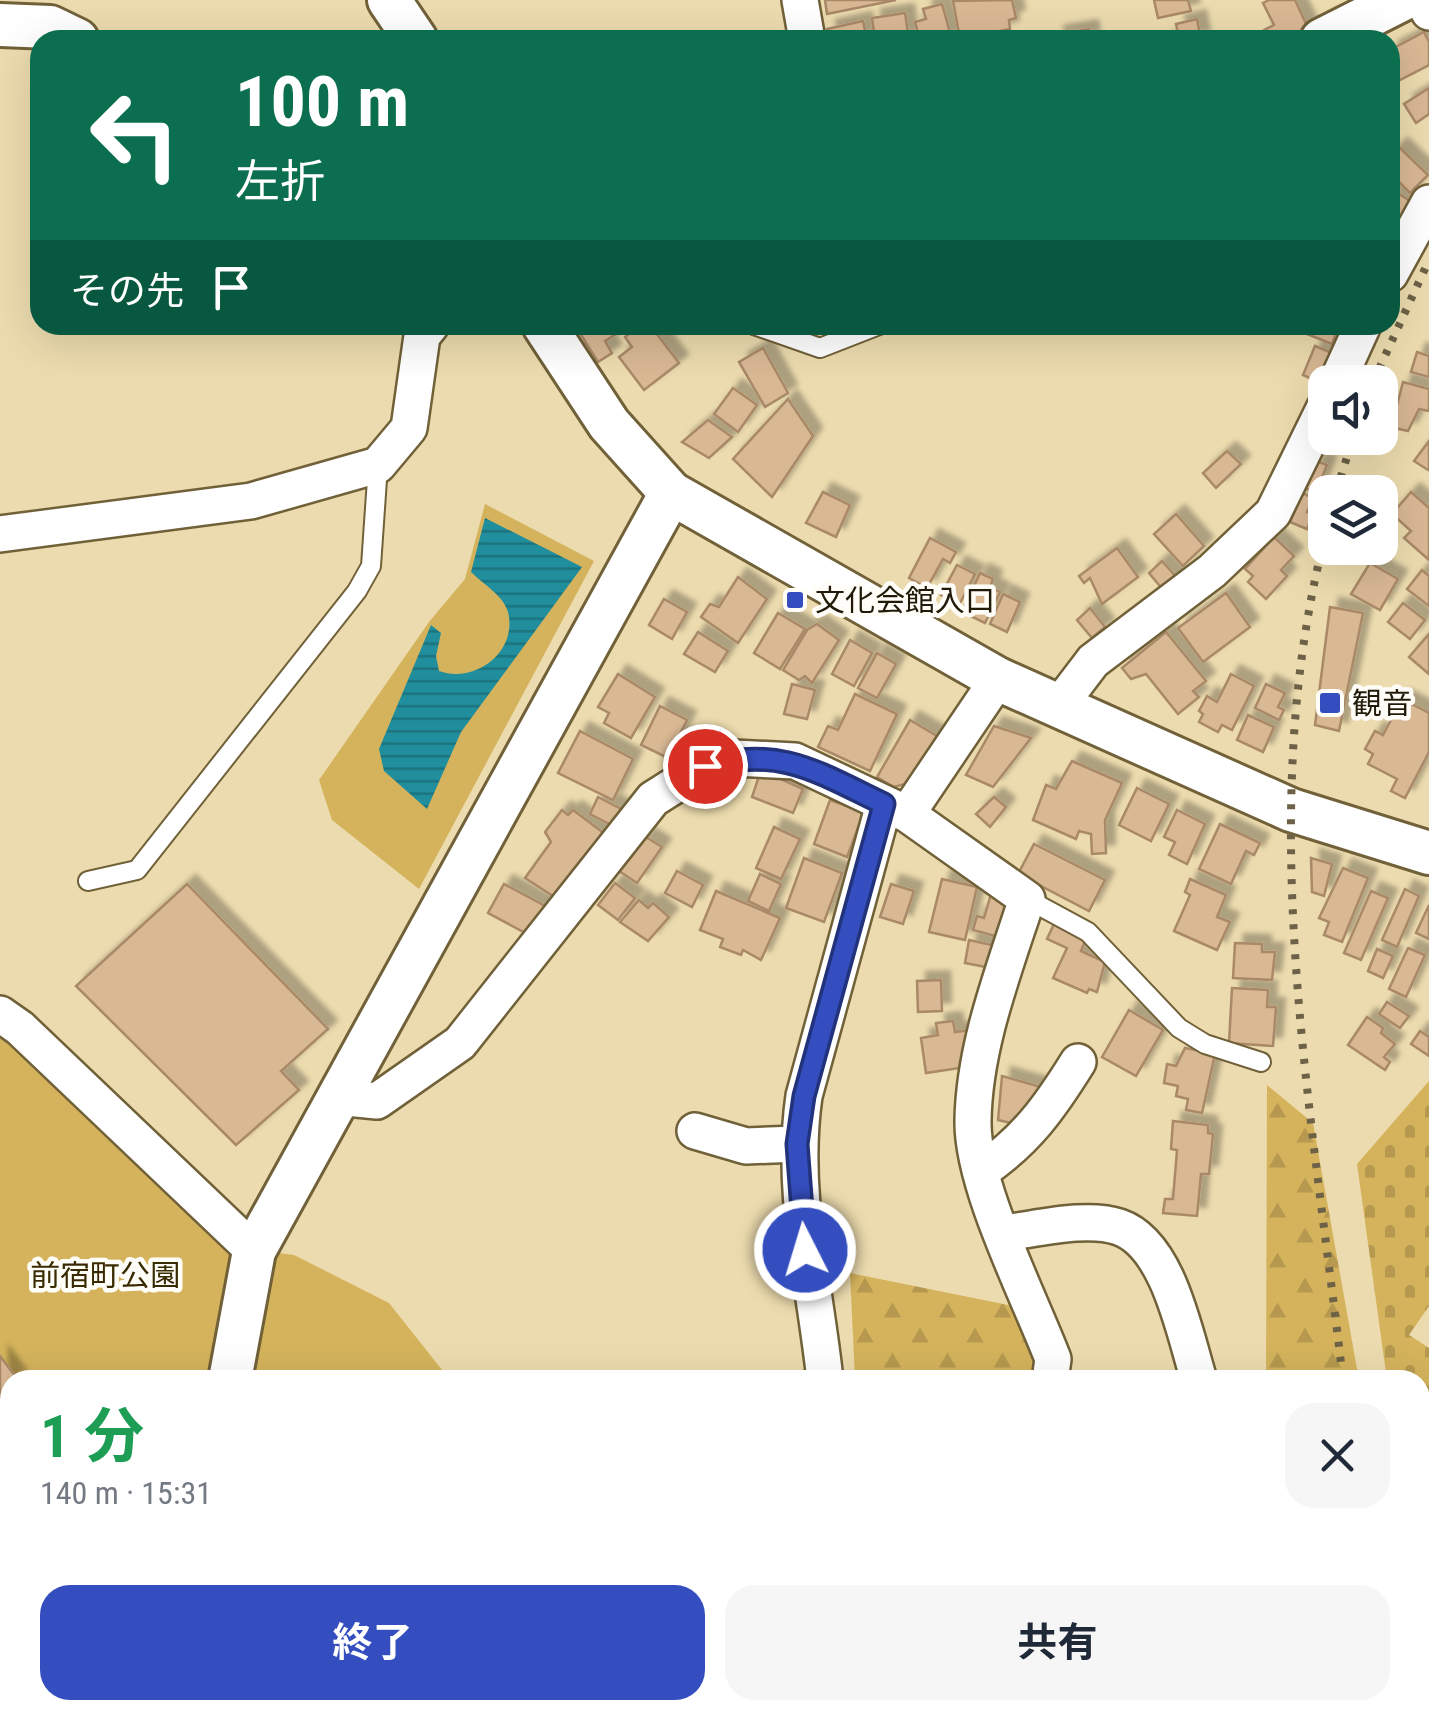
<!DOCTYPE html>
<html lang="ja">
<meta charset="utf-8">
<style>
:root{--surface:#fff;--page:#f6f6f7;--text:#1f2937;--muted:#747a83;--accent:#344ebf}
body{margin:0;font-family:"Roboto Condensed","Noto Sans JP",sans-serif;background:var(--page);color:var(--text);height:100vh;display:flex;flex-direction:column;font-size:38px;white-space:nowrap}
*{box-sizing:border-box;margin:0}
p{font-size:32px;color:var(--muted)}
.icon{flex:none;width:55px;height:55px;fill:none;stroke:currentColor;stroke-width:2;stroke-linecap:round;stroke-linejoin:round}
.map{position:relative;flex:1;overflow:hidden}
.drawer{position:absolute;left:0px;top:1370px;width:1430px;height:350px;display:flex;flex-direction:column;background:var(--surface);border-radius:30px 30px 0 0;box-shadow:0 10px 40px #0002}
.drawer>*{flex:none}
.top-card{position:absolute;left:30px;top:30px;width:1370px;height:305px;border-radius:30px;box-shadow:0 10px 40px #0002;background:#0b6e4f;color:#fff;overflow:hidden}
.tools{position:absolute;left:1308px;top:365px;display:grid;gap:20px}
.tools a{display:grid;place-items:center;width:90px;height:90px;border-radius:20px;background:var(--surface);box-shadow:0 10px 40px #0002;font-size:50px}
.pin{position:absolute;display:grid;place-items:center;width:85px;height:85px;color:#fff;margin:-42px;border:5px solid #fff;border-radius:50%;box-shadow:0 2px 10px #0007}
.me{position:absolute;width:110px;margin:-55px;rotate:355deg;stroke-linejoin:round;filter:drop-shadow(0 0 8px #0008)}
.turn{display:flex;align-items:center;gap:35px;height:210px;padding:0 40px;font-size:45px}
.turn .icon{width:130px;height:130px;stroke-width:2.5}
.turn b{display:block;font-size:70px;line-height:85px}
.then{display:flex;align-items:center;height:95px;padding:0 40px;background:#0003;gap:20px;font-size:38px}
.round{display:grid;place-items:center;flex:none;width:105px;height:105px;border-radius:30px;background:var(--page)}
.summary{display:flex;align-items:center;justify-content:space-between;height:170px;padding:0 40px}
h1{font-size:60px;font-weight:700;line-height:75px;color:#1e9e55}
.action{display:flex;gap:20px;margin-top:auto;padding:20px 40px}
.action a{flex:1;height:115px;border-radius:30px;background:var(--accent);color:#fff;font-size:40px;font-weight:700;line-height:115px;text-align:center}
.action a+a{background:var(--page);color:var(--text)}
.map>svg:first-child{display:block}
.built{fill:#e5d09d}
.green{fill:#d4b35c}
.forest{fill:url(#forest-firs)}
.cemetery{fill:url(#cemetery-stones)}
.water{fill:url(#water-rules)}
.building{fill:#d9b894;stroke:#a98967;stroke-width:2.5;filter:url(#shadow)}
.lines{fill:none;stroke-linecap:round;stroke-linejoin:round}
.service-casing{stroke:#716139;stroke-width:22}
.minor-casing{stroke:#716139;stroke-width:40}
.tertiary-casing{stroke:#716139;stroke-width:48}
.service{stroke:#fff;stroke-width:18}
.minor{stroke:#fff;stroke-width:35}
.tertiary{stroke:#fff;stroke-width:42}
.rail{stroke:#6d6247;stroke-width:8;stroke-dasharray:5 10;stroke-linecap:butt}
.route-casing{stroke:#22337c;stroke-width:25}
.route{stroke:#344ebf;stroke-width:18}
.poi-dot{fill:#344ebf;stroke:#fffdf8;stroke-width:4}
.labels{text-anchor:middle;dominant-baseline:central;stroke-width:9;stroke-linejoin:round;paint-order:stroke}
.poi-label{font-size:30px;fill:#211a09;stroke:#fffdf8;text-anchor:start}
.park-label{font-size:30px;fill:#382a01;stroke:#fffdf8}
</style>
<div class="map">
<svg width="1429" height="1720" viewBox="0 0 1429 1720">
<defs>
<pattern id="forest-firs" width="22" height="20" patternUnits="userSpaceOnUse" patternTransform="scale(2.5)"><rect width="22" height="20" fill="#d4b35c"/><path d="M5 1l3.5 6h-7zM16 11l3.5 6h-7z" fill="#b6994f"/></pattern>
<pattern id="cemetery-stones" width="16" height="16" patternUnits="userSpaceOnUse" patternTransform="scale(2.5)"><rect width="16" height="16" fill="#d4b35c"/><path d="M2 7V4a2 2 0 0 1 4 0v3zM10 15v-3a2 2 0 0 1 4 0v3z" fill="#b6994f"/></pattern>
<pattern id="water-rules" width="6" height="5" patternUnits="userSpaceOnUse" patternTransform="scale(2.5)"><rect width="6" height="5" fill="#208e9d"/><path d="M0 2.5h6" fill="none" stroke="#1c737e"/></pattern>
<filter id="shadow"><feDropShadow dx="9" dy="-9" stdDeviation="2.5" flood-color="#0004"/></filter>
</defs>
<rect width="100%" height="100%" fill="#ecdbae"/>
<!-- built -->
<polygon class="built" points="761,1710 871,1710 873,1720 762,1720"/>
<!-- green -->
<g class="green">
<polygon points="485,504 594,561 419,889 332,820 319,780 429,622 465,579"/>
<polygon points="0,1033 224,1246 294,1255 389,1303 450,1380 10,1380 10,1710 695,1710 697,1720 0,1720"/>
</g>
<!-- forest -->
<g class="forest">
<polygon points="1267,1085 1313,1123 1359,1380 1266,1380"/>
<polygon points="850,1273 1052,1314 1073,1380 855,1380"/>
<polygon points="910,1710 1162,1710 1164,1720 912,1720"/>
<polygon points="1286,1710 1417,1710 1419,1720 1289,1720"/>
</g>
<!-- cemetery -->
<polygon class="cemetery" points="1429,1081 1429,1306 1409,1335 1429,1348 1429,1680 1420,1616 1420,1380 1387,1380 1357,1164"/>
<!-- water -->
<path class="water" d="M 485,518 L 582,567 L 461,732 L 427,809 L 384,771 L 379,749 L 431,625 L 441,633 L 436,656 L 439,671 C 475,684 518,652 508,612 C 504,596 482,583 471,572 Z"/>
<!-- building -->
<g class="building">
<polygon points="825,0 896,0 827,14"/>
<polygon points="1012,0 1016,18 1009,20 1010,29 960,39 953,1"/>
<polygon points="1154,0 1188,0 1191,11 1158,18"/>
<polygon points="1269,0 1295,0 1308,28 1283,40 1269,40 1264,30 1274,25 1263,3"/>
<polygon points="942,4 952,40 920,40 915,22 926,19 923,9"/>
<polygon points="905,13 909,40 875,40 872,18"/>
<polygon points="1197,19 1201,40 1164,40 1179,37 1176,24"/>
<polygon points="863,21 867,40 829,40 827,29"/>
<polygon points="1089,29 1091,40 1056,40 1055,35"/>
<polygon points="1424,32 1429,42 1429,65 1398,81 1390,65 1390,50"/>
<polygon points="1429,88 1429,114 1416,123 1404,104"/>
<polygon points="1399,147 1428,175 1410,193 1390,173 1390,155"/>
<polygon points="1390,188 1413,203 1397,227 1390,222"/>
<polygon points="575,325 631,325 605,341 612,353 598,362"/>
<polygon points="641,325 650,325 679,363 644,390 619,357 632,347 625,337"/>
<polygon points="1310,325 1339,325 1332,344 1307,334"/>
<polygon points="1315,346 1332,353 1319,382 1303,375"/>
<polygon points="763,348 788,393 765,407 739,362"/>
<polygon points="1417,352 1429,356 1429,377 1411,372"/>
<polygon points="1403,382 1429,389 1429,411 1419,409 1408,431 1395,428 1397,422 1393,421"/>
<polygon points="733,388 757,405 738,432 714,414"/>
<polygon points="788,399 813,436 772,497 733,459"/>
<polygon points="708,420 732,437 709,458 682,442"/>
<polygon points="1429,441 1429,469 1428,470 1414,461"/>
<polygon points="1227,451 1241,464 1216,488 1203,473"/>
<polygon points="1316,461 1327,465 1316,493 1305,488"/>
<polygon points="823,492 850,505 836,537 806,523"/>
<polygon points="1411,492 1429,508 1429,560 1404,538 1411,531 1392,514"/>
<polygon points="1302,493 1313,498 1307,512 1313,515 1307,529 1290,522"/>
<polygon points="1176,514 1204,546 1183,566 1154,534"/>
<polygon points="1274,537 1294,556 1281,570 1287,576 1266,599 1248,582 1253,576 1245,569"/>
<polygon points="930,538 956,552 950,563 943,559 927,588 909,578"/>
<polygon points="1117,548 1138,577 1102,604 1090,578 1084,583 1079,576"/>
<polygon points="1162,561 1178,579 1164,591 1149,573"/>
<polygon points="1370,563 1398,579 1380,610 1351,594"/>
<polygon points="957,565 975,574 959,605 941,595"/>
<polygon points="1422,570 1429,576 1429,606 1407,589"/>
<polygon points="980,573 993,579 990,587 1000,592 985,623 962,612"/>
<polygon points="738,577 767,599 738,643 701,617 710,604 719,607"/>
<polygon points="1226,593 1250,627 1203,662 1178,628"/>
<polygon points="1003,594 1020,602 1007,632 990,624"/>
<polygon points="664,599 687,612 672,639 649,625"/>
<polygon points="1403,603 1425,620 1410,639 1388,622"/>
<polygon points="1330,607 1363,613 1339,731 1315,725"/>
<polygon points="1090,608 1105,627 1092,638 1077,620"/>
<polygon points="778,613 805,629 780,669 754,653"/>
<polygon points="817,624 839,640 812,683 805,676 799,680 783,670 807,630"/>
<polygon points="698,632 728,651 715,672 684,654"/>
<polygon points="1166,632 1206,681 1193,691 1199,697 1178,714 1146,674 1131,679 1122,668"/>
<polygon points="1429,634 1429,674 1409,657"/>
<polygon points="850,640 872,653 854,686 832,674"/>
<polygon points="877,653 896,664 877,698 858,688"/>
<polygon points="618,674 655,697 631,738 604,723 609,713 598,707"/>
<polygon points="1231,674 1254,686 1232,730 1222,725 1218,732 1199,722 1203,714 1199,711 1207,696 1217,702"/>
<polygon points="792,684 815,690 807,719 784,714"/>
<polygon points="1266,684 1285,693 1278,707 1284,710 1279,720 1255,708"/>
<polygon points="855,694 897,714 870,771 818,747 828,726 838,730"/>
<polygon points="1402,699 1429,713 1429,752 1405,798 1391,791 1397,779 1368,764 1373,754 1365,749 1375,731 1383,735"/>
<polygon points="660,706 687,720 668,758 641,745"/>
<polygon points="1248,715 1274,727 1263,752 1237,740"/>
<polygon points="910,720 937,736 909,783 894,787 877,777"/>
<polygon points="994,726 1031,738 993,787 966,775"/>
<polygon points="580,731 633,759 613,800 558,773"/>
<polygon points="1072,761 1122,783 1105,820 1106,853 1092,854 1091,834 1079,831 1076,839 1033,820 1046,785 1056,789"/>
<polygon points="761,770 803,789 793,813 752,797"/>
<polygon points="1137,788 1169,804 1151,841 1119,825"/>
<polygon points="598,797 621,809 613,826 590,814"/>
<polygon points="994,797 1006,807 990,827 976,814"/>
<polygon points="830,800 864,812 847,857 814,844"/>
<polygon points="562,810 568,815 573,810 605,834 556,898 525,878 551,842 545,832"/>
<polygon points="1177,810 1205,824 1187,864 1169,855 1175,842 1164,837"/>
<polygon points="1220,824 1260,843 1254,855 1246,851 1231,884 1199,869"/>
<polygon points="774,827 800,839 781,879 756,868"/>
<polygon points="646,837 662,847 637,883 619,871"/>
<polygon points="1034,844 1105,880 1089,911 1018,874"/>
<polygon points="804,858 842,873 824,922 786,908"/>
<polygon points="1311,858 1332,864 1324,896 1312,892"/>
<polygon points="1343,868 1368,878 1342,942 1324,935 1329,922 1319,918"/>
<polygon points="677,871 703,885 692,907 665,893"/>
<polygon points="760,874 781,884 769,911 748,901"/>
<polygon points="942,879 977,887 965,940 929,932"/>
<polygon points="1190,879 1226,895 1217,917 1230,922 1217,950 1174,931 1190,895 1185,892"/>
<polygon points="615,883 635,898 618,920 598,905"/>
<polygon points="187,884 328,1029 281,1071 299,1090 236,1145 76,986"/>
<polygon points="504,884 547,907 531,936 488,913"/>
<polygon points="891,884 914,891 903,924 880,917"/>
<polygon points="1405,889 1419,896 1397,947 1382,940"/>
<polygon points="716,891 780,918 761,960 743,950 741,955 720,947 723,939 700,930"/>
<polygon points="1371,891 1388,898 1361,960 1344,953"/>
<polygon points="991,894 1016,900 1006,939 973,930 977,916 984,918"/>
<polygon points="639,900 648,908 653,903 669,917 648,941 620,922"/>
<polygon points="1429,905 1429,939 1416,933"/>
<polygon points="1054,924 1086,939 1081,951 1105,962 1097,992 1089,989 1087,993 1053,978 1067,948 1047,939"/>
<polygon points="969,940 1001,947 996,969 965,963"/>
<polygon points="1235,943 1262,944 1262,952 1275,952 1272,980 1233,978"/>
<polygon points="1408,948 1425,955 1406,997 1389,989"/>
<polygon points="1377,949 1393,956 1383,978 1368,971"/>
<polygon points="941,980 942,1011 918,1012 917,981"/>
<polygon points="1232,988 1268,990 1267,1007 1276,1007 1273,1046 1229,1043"/>
<polygon points="1387,1002 1409,1016 1400,1028 1379,1014"/>
<polygon points="1129,1010 1163,1030 1136,1076 1102,1057"/>
<polygon points="1367,1017 1383,1028 1381,1033 1395,1044 1384,1057 1390,1062 1385,1070 1348,1045"/>
<polygon points="953,1021 955,1032 978,1029 973,1066 926,1073 921,1038 938,1035 936,1023"/>
<polygon points="1420,1031 1429,1037 1429,1056 1411,1044"/>
<polygon points="1185,1048 1215,1054 1202,1113 1186,1110 1188,1099 1176,1096 1178,1086 1164,1083 1167,1064 1176,1066"/>
<polygon points="1002,1076 1041,1087 1024,1126 998,1120"/>
<polygon points="1173,1121 1208,1125 1208,1133 1213,1134 1209,1174 1201,1174 1197,1216 1163,1213 1165,1199 1173,1199 1177,1150 1171,1149"/>
<polygon points="0,1356 18,1380 10,1380 10,1429 0,1416"/>
<polygon points="10,1654 10,1689 0,1692 0,1657"/>
</g>
<g class="lines">
<!-- service casing -->
<g class="service-casing">
<g id="service">
<polyline points="754,325 820,348 879,325"/>
<polyline points="88,881 137,870 357,591 371,566 378,465"/>
<polyline points="1027,899 1088,932 1179,1028 1205,1044 1261,1062"/>
</g>
</g>
<!-- minor casing -->
<g class="minor-casing">
<g id="minor">
<polyline points="800,0 807,40"/>
<polyline points="1423,0 1429,12"/>
<polyline points="1390,274 1429,203"/>
<polyline points="1337,382 1363,325"/>
<polyline points="0,534 251,501 378,465 409,428 422,336 431,325"/>
<polyline points="1058,707 1093,661 1212,571 1273,513 1325,407"/>
<polyline points="907,814 998,679"/>
<polyline points="0,1014 20,1028 254,1251"/>
<path d="M 336,1097 L 377,1101 L 460,1043 L 653,799 L 705,766 L 734,758 L 795,761 L 907,814 L 1027,899 C 1004,970 974,1046 973,1121 C 972,1186 1029,1296 1053,1359 L 1050,1380"/>
<polyline points="695,1131 746,1146 797,1144"/>
<path d="M 981,1171 C 1026,1141 1050,1107 1078,1062"/>
<path d="M 1003,1233 C 1037,1229 1087,1216 1119,1227 C 1169,1244 1185,1336 1199,1380"/>
<path d="M 825,1380 C 815,1285 790,1192 804,1096 L 884,804"/>
<polyline points="871,1710 873,1720"/>
<polyline points="1124,1710 1128,1720"/>
</g>
</g>
<!-- tertiary casing -->
<g class="tertiary-casing">
<g id="tertiary">
<polyline points="389,0 416,40"/>
<polyline points="0,25 50,27 77,40"/>
<polyline points="1322,40 1401,0"/>
<polyline points="544,325 609,424 671,493 998,679 1291,810 1429,853"/>
<polyline points="230,1380 254,1251 671,493"/>
<polyline points="116,1720 131,1710"/>
</g>
</g>
<!-- service -->
<use href="#service" class="service"/>
<!-- minor -->
<use href="#minor" class="minor"/>
<!-- tertiary -->
<use href="#tertiary" class="tertiary"/>
<!-- rail -->
<g class="rail">
<polyline points="1373,382 1429,260"/>
<polyline points="1336,492 1353,438"/>
<path d="M 1325,537 C 1254,812 1311,1103 1343,1380"/>
<polyline points="1381,1710 1382,1720"/>
</g>
</g>
<g class="lines">
<!-- route casing -->
<g class="route-casing">
<path id="route" d="M 705,766 C 781,746 817,772 884,804 L 804,1096 L 797,1144 L 805,1250"/>
</g>
<!-- route -->
<use href="#route" class="route"/>
</g>
<!-- markers -->
<g class="poi-dot">
<rect x="785" y="590" width="20" height="20" rx="5"/>
<rect x="1318" y="691" width="24" height="24" rx="5"/>
</g>
<g class="labels">
<!-- poi labels -->
<g class="poi-label">
<text x="815" y="600">文化会館入口</text>
<text x="1352" y="703">観音</text>
</g>
<!-- park labels -->
<g class="park-label">
<text x="105" y="1275">前宿町公園</text>
</g>
</g>
</svg>
<div class="tools">
<a><svg class="icon" aria-label="sound" viewBox="0 0 24 24"><path d="M4 9h4l5-4v14l-5-4H4zM17 9q2 3 0 6"/></svg></a>
<a><svg class="icon" aria-label="layers" viewBox="0 0 24 24"><path d="M12 4l9 5-9 5-9-5zM3 14l9 5 9-5"/></svg></a>
</div>
<div class="pin" style="left:705px;top:766px;background:#d93025"><svg class="icon" aria-label="arrive" viewBox="0 0 24 24"><path d="M6 21V4h12l-3 4 3 4H6"/></svg></div>
<svg class="me" style="left:805px;top:1250px" viewBox="-20 -20 40 40"><circle r="17" fill="#344ebf" stroke="#fff" stroke-width="3"/><path d="M0-11L8 9 0 5-8 9z" fill="#fff"/></svg>
<div class="top-card">
<div class="turn"><svg class="icon" aria-label="left" viewBox="0 0 24 24"><path d="M17 20v-9H6M10 6l-5 5 5 5"/></svg><div><b>100 m</b>左折</div></div>
<div class="then">その先<svg class="icon" aria-label="arrive" viewBox="0 0 24 24"><path d="M6 21V4h12l-3 4 3 4H6"/></svg></div>
</div>
<section class="drawer">
<div class="summary"><div><h1>1 分</h1><p>140 m · 15:31</p></div><a class="round"><svg class="icon" aria-label="close" viewBox="0 0 24 24"><path d="M6 6l12 12M18 6L6 18"/></svg></a></div>
<div class="action"><a>終了</a><a>共有</a></div>
</section>
</div>
